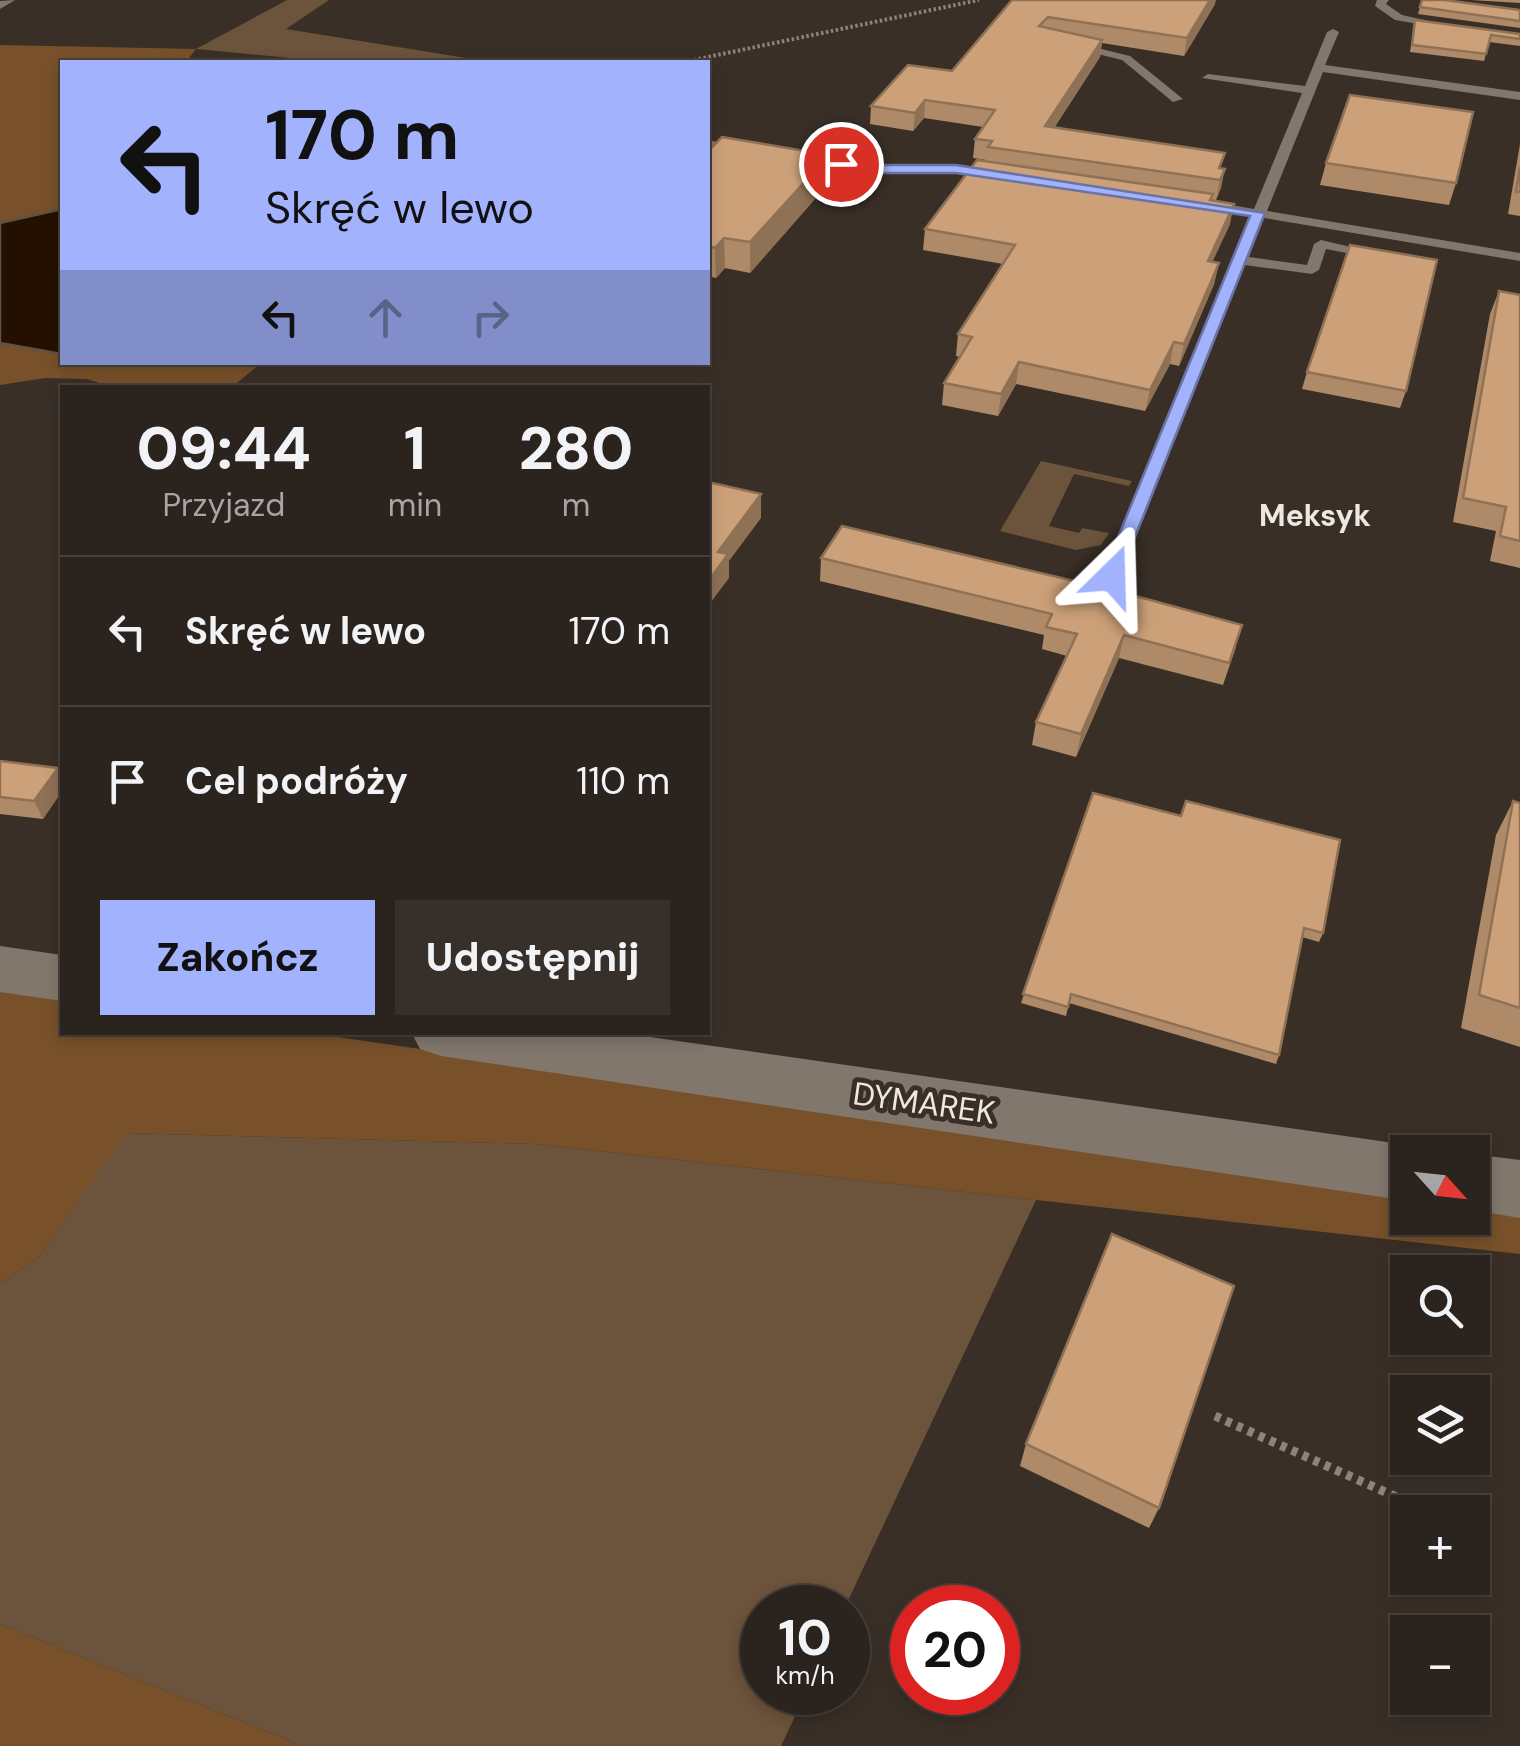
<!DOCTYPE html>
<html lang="pl">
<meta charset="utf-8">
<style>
:root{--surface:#2b231d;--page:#372f2a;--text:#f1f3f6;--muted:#a6a4a4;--line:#47403b;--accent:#a2b2fd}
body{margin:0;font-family:"DM Sans",sans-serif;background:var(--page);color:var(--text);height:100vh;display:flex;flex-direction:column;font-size:38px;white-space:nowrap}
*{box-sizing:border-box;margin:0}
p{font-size:32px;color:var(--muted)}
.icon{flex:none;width:55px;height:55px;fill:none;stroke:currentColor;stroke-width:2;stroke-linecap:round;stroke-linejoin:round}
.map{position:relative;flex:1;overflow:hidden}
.panel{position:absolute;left:60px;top:385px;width:650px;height:650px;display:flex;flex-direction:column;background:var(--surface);border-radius:0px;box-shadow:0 5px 15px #0003,0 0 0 2px var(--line)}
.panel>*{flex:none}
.top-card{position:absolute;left:60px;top:60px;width:650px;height:305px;border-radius:0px;box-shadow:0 5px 15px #0003,0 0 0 2px var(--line);background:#a2b2fd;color:#111;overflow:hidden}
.needle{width:65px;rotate:117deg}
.tools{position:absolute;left:1390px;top:1135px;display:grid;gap:20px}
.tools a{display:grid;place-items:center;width:100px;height:100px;border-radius:0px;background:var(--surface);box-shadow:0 5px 15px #0003,0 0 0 2px var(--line);font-size:50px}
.speed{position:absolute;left:740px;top:1585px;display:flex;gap:20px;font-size:50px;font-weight:700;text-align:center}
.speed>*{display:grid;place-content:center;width:130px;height:130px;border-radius:50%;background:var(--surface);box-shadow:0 5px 15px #0003,0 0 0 2px var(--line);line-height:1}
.speed small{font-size:25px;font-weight:400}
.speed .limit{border:15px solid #d22;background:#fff;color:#111}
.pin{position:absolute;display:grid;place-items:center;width:85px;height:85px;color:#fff;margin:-42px;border:5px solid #fff;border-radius:50%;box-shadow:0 2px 10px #0007}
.me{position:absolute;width:110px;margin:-55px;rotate:22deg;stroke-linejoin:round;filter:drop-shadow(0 0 8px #0008)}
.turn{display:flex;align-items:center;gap:35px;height:210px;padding:0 40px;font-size:45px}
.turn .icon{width:130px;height:130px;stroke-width:2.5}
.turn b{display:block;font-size:70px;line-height:85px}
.lanes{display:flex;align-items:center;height:95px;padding:0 40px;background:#0003;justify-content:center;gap:50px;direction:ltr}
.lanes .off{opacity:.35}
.eta{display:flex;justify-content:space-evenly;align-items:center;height:170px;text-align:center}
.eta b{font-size:60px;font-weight:800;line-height:70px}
.cta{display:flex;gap:20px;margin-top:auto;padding:20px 40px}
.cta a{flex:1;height:115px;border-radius:0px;background:var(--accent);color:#111;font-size:40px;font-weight:800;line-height:115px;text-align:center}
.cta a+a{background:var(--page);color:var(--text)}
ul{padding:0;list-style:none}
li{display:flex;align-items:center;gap:30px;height:150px;padding:0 40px;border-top:2px solid var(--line)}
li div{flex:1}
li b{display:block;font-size:38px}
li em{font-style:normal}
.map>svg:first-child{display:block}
.green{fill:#6c533b}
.forest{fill:#78512a}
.water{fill:#231000;stroke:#605144;stroke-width:2.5}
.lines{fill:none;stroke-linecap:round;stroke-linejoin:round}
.path-far1{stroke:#8b837c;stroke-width:4;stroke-dasharray:2.5 2.5;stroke-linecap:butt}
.path{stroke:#8b837c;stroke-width:9;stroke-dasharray:6 6;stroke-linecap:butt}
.lane{fill:#82776d;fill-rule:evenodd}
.secondary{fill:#82776d;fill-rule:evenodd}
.wall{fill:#af8a68}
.shaded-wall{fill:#8f7155}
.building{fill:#cca179;stroke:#8f7155;stroke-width:2.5}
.route{fill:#a2b2fd;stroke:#6974a4;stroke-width:2.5}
.labels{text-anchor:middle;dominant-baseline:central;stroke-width:10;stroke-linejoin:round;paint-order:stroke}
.far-neighbourhood-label{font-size:30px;font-weight:bold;fill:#eee8e2;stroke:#392f27}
.street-label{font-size:32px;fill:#eee8e2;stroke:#392f27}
</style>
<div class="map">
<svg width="1520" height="1746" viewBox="0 0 1520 1746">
<rect width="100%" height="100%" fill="#392f27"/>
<!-- green -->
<g class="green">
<polygon points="287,0 329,0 286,29 491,62 332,62 196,49"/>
<polygon points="1041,461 1132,481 1129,486 1074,474 1049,526 1079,533 1082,528 1109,533 1101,545 1076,550 1000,531"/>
<polygon points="125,1133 536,1144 1036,1200 845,1607 762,1608 762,1692 806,1693 781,1746 303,1746 0,1624 0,1284 39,1257"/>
</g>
<!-- forest -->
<g class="forest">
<polygon points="0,45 196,49 186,62 62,62 62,362 261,363 232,387 115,388 87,379 45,378 0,385"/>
<polygon points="0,988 62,997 62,1032 310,1033 1407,1192 1408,1218 1472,1218 1473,1201 1520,1208 1520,1254 536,1144 126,1133 39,1257 0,1284"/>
<polygon points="0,1624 303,1746 0,1746"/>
</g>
<!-- water -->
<polygon class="water" points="62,209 62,354 0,343 0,223"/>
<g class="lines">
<!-- path-far1 -->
<polyline class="path-far1" points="684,62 979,0"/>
<!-- path -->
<polyline class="path" points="1215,1416 1430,1512"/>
<!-- lane -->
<g class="lane">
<polygon points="15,0 0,9 0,1"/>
<polygon points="1377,0 1389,0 1386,4 1402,15 1447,25 1442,28 1395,20 1375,6"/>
<polygon points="1333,29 1339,32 1325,65 1520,92 1520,100 1323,72 1267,211 1520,253 1520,261 1264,218 1249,257 1307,265 1314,244 1321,240 1385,255 1378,259 1326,249 1319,270 1312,274 1245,265 1121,575 1112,581 1105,579 1103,575 1251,216 1196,204 1203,200 1254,209 1302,93 1202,78 1208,74 1305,86 1327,32"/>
<polygon points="1073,42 1130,56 1183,99 1173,102 1122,60 1069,47"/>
<polygon points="708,140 751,150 745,154 708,148"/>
<path d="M 801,154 L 874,165 L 956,165 L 1005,175 C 991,183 968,173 952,173 C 899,171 849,172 796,161 L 795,158 Z"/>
</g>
<!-- secondary -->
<g class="secondary">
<polygon points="0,946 62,955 62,1001 0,992"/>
<polygon points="411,1032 615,1032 1408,1145 1429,1152 1408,1152 1408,1201 441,1056 420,1049"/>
<polygon points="1472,1154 1520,1160 1520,1218 1472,1210"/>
</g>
</g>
<!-- wall -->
<g class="wall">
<polygon points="1012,0 1215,4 1184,56 1102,43 1100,57 1054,128 1222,169 1221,188 1216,200 1211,200 1230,224 1212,262 1219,263 1214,284 1179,366 1170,364 1145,411 1016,384 998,416 942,405 944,383 960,357 956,356 958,334 1003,264 923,250 925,229 986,161 986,160 973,158 975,139 983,127 924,118 913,131 870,124 871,106 952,71"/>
<polygon points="1422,0 1520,10 1520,28 1418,14"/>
<polygon points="1471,0 1520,0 1520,3"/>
<polygon points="1415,20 1520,34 1520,46 1489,42 1484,61 1410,52"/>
<polygon points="1520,144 1520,216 1508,214"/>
<polygon points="708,151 829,155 828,184 750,273 725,268 716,278 708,276"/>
<polygon points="1326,163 1456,183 1449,205 1320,185"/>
<polygon points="1499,291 1520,295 1520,568 1490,561 1496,531 1453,522 1490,314"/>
<polygon points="1307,372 1406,391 1400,408 1302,389"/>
<polygon points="821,558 1236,647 1223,685 1119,658 1076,757 1032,745 1036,722 1067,656 1042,649 1044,635 820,581"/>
<polygon points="0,761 62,779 62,791 43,819 0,814"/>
<polygon points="1093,793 1323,933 1319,942 1302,937 1279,1055 1276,1064 1069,1003 1066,1016 1021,1003"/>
<polygon points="1513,801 1520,803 1520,1047 1461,1028 1496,835"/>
<polygon points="1026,1444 1159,1508 1149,1528 1020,1466"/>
</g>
<!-- shaded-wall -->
<g class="shaded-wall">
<polygon points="1210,0 1216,0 1215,4 1184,56 1187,38"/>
<polygon points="1102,40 1100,57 1043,145 1045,126"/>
<polygon points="925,100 924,118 913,131 915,113"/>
<polygon points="829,155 828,184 750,273 750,242"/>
<polygon points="1225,169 1221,188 1216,200 1220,180"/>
<polygon points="1234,204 1230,224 1203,282 1208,261"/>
<polygon points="724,238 725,268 716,278 715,248"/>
<polygon points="1219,263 1214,284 1179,366 1184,344"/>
<polygon points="1174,342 1170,364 1145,411 1150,390"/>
<polygon points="1019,362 1016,384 998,416 1001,394"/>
<polygon points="761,494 761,518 729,561 729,578 708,606 708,582 718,552"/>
<polygon points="1124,635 1119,658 1076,757 1081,734"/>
<polygon points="58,768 62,779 62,791 43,819 34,801"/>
</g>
<!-- building -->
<g class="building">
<polygon points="1012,0 1210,0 1187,38 1048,17 1039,26 1102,40 1045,126 1225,153 1219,168 1225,169 1220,180 988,147 992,141 975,139 995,110 925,100 915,113 871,106 908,65 952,71"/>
<polygon points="1422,0 1444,0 1520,10 1520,21 1420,7"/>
<polygon points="1415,20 1520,34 1520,39 1491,35 1486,54 1412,45"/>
<polygon points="1350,95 1473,112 1456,183 1326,163"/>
<polygon points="722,137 829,155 750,242 724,238 715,248 708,246 708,151"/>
<polygon points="977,160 1213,194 1210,200 1234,204 1208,261 1219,263 1184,344 1174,342 1150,390 1019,362 1001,394 944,383 972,337 958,334 1015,245 925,229"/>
<polygon points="1520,167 1520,192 1516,192"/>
<polygon points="1350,245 1437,260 1406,391 1307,372"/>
<polygon points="1499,291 1520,295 1520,541 1500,536 1506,507 1463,498"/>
<polygon points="708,482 761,494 718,552 728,554 708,582"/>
<polygon points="842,526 1121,592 1242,625 1229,663 1124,635 1081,734 1036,722 1077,634 1046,627 1052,614 821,558"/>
<polygon points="0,761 58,768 34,801 0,797"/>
<polygon points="1093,793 1181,816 1186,801 1340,840 1323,933 1304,928 1279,1055 1071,994 1068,1007 1023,994"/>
<polygon points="1513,801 1520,803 1520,1008 1479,995"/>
<polygon points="1112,1234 1234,1286 1159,1508 1026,1444"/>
</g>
<!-- route -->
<polygon class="route" points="841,160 874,165 956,165 1265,213 1118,579 1112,581 1102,576 1250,216 956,173 874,173 836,167 834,164"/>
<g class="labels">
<!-- far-neighbourhood labels -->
<g class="far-neighbourhood-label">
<text x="1315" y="515">Meksyk</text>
</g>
<!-- street labels -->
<g class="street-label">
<text transform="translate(924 1103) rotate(8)">DYMAREK</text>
</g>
</g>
</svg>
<div class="tools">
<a><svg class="needle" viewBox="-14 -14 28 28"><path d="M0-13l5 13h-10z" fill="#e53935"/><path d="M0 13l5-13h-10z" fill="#a6a4a4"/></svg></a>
<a><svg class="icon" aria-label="search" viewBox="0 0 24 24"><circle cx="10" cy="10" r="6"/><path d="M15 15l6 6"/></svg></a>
<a><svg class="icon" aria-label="layers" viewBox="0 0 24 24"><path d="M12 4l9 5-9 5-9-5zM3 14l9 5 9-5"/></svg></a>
<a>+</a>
<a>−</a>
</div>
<div class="speed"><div>10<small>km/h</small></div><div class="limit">20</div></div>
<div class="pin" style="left:841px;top:164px;background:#d93025"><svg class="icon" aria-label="arrive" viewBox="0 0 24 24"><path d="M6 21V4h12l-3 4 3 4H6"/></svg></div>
<svg class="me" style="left:1112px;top:576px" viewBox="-20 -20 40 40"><path d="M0-17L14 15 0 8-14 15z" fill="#a2b2fd" stroke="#fff" stroke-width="4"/></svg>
<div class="top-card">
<div class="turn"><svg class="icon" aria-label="left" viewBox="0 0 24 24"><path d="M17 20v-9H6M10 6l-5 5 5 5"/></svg><div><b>170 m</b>Skręć w lewo</div></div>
<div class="lanes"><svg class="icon" aria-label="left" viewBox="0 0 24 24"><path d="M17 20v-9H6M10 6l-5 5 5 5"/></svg><svg class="icon off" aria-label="ahead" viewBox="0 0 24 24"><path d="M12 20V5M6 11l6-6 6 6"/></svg><svg class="icon off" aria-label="right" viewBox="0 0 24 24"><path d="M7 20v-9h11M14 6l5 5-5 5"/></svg></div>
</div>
<section class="panel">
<div class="eta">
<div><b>09:44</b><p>Przyjazd</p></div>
<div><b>1</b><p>min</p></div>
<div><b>280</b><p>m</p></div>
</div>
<ul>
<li><svg class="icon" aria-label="left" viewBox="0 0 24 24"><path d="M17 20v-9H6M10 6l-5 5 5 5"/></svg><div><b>Skręć w lewo</b></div><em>170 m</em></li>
<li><svg class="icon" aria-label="arrive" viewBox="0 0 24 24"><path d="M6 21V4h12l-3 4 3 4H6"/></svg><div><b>Cel podróży</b></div><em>110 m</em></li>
</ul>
<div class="cta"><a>Zakończ</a><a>Udostępnij</a></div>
</section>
</div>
